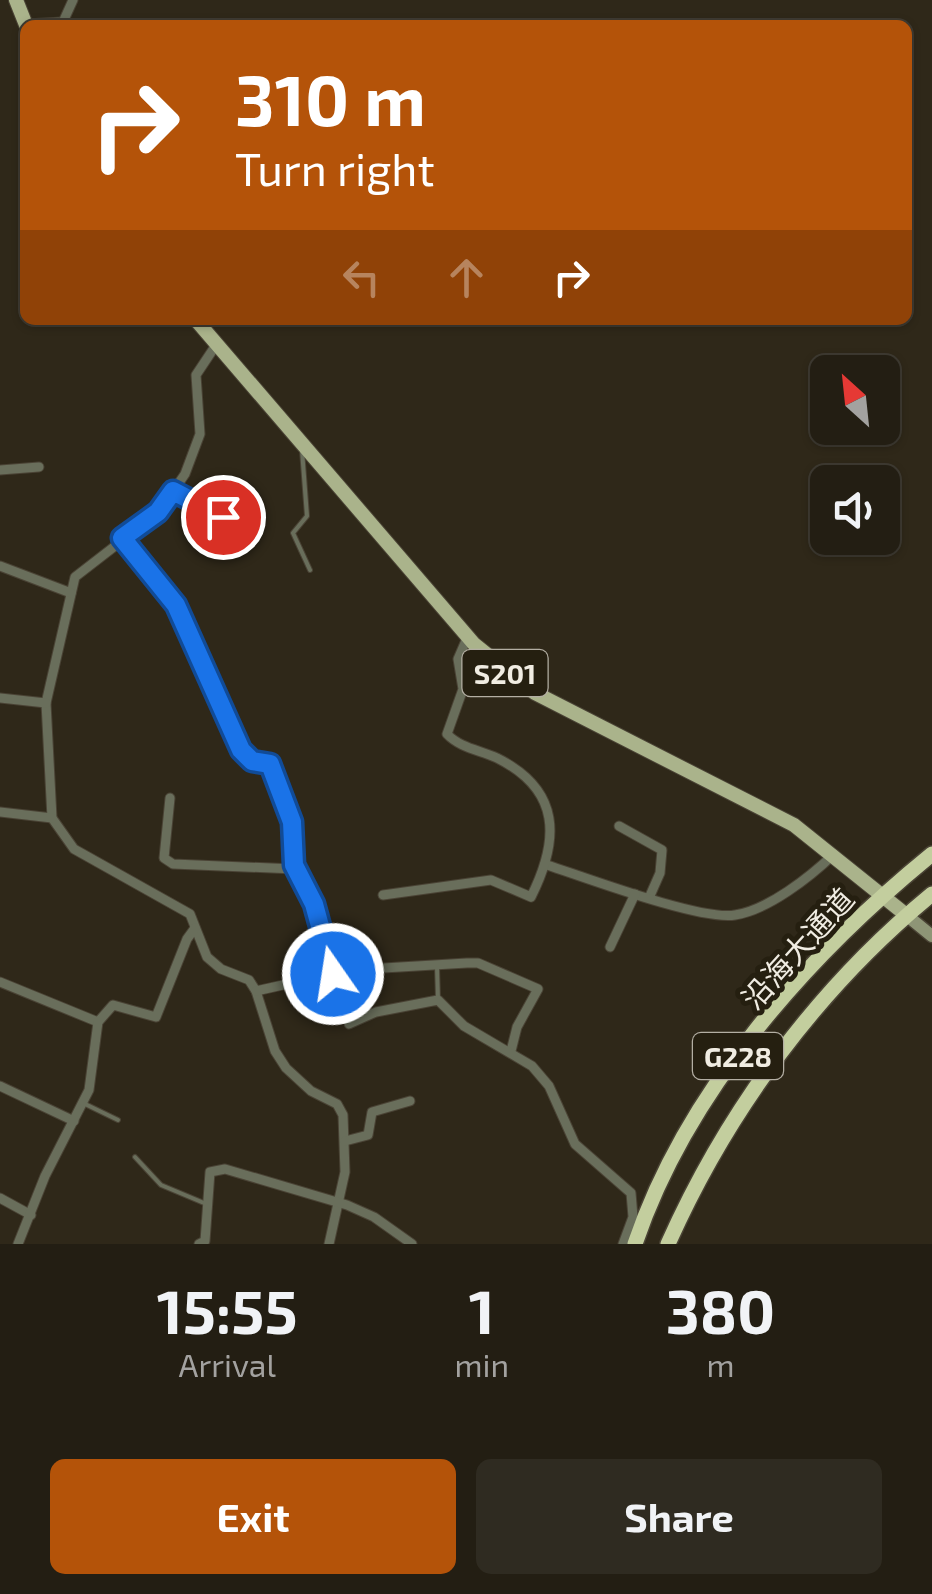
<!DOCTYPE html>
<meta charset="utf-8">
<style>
:root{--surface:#231e13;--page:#2f2b21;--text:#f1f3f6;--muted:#a3a2a0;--line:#403c33;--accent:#b45309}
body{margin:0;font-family:"Exo 2","Noto Sans SC",sans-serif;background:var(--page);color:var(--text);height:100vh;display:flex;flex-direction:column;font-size:38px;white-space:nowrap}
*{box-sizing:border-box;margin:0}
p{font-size:32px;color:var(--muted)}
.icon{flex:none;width:55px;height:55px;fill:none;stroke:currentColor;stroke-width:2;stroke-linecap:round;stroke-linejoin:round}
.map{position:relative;height:1244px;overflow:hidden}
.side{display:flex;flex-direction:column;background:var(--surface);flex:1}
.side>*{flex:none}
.banner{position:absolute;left:20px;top:20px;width:892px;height:305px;border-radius:15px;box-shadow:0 2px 8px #0004,0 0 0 2px var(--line);background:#b45309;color:#fff;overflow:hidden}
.needle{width:65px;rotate:333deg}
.fabs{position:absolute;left:810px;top:355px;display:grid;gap:20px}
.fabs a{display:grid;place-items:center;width:90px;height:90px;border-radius:15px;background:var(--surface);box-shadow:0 2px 8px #0004,0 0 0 2px var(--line);font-size:50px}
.pin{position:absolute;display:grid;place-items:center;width:85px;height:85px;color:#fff;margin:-42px;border:5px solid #fff;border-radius:50%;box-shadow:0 2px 10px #0007}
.me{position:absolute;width:110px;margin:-55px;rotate:347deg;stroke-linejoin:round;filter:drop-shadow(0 0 8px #0008)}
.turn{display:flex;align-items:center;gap:35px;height:210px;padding:0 50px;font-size:45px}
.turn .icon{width:130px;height:130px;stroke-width:2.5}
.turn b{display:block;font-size:70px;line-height:85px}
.lanes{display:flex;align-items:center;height:95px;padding:0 50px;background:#0003;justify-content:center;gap:50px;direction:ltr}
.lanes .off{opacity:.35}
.eta{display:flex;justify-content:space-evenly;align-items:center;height:170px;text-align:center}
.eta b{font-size:60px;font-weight:700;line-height:70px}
.cta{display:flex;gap:20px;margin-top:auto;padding:20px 50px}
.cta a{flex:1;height:115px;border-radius:15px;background:var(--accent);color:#fff;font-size:40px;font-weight:700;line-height:115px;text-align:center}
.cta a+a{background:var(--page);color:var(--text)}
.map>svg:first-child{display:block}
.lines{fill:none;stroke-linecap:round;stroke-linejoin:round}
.lane-casing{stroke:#4a4335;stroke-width:6}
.street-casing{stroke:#4a4335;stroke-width:11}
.secondary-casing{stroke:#4a4335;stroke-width:15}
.primary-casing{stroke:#4a4335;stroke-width:16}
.highway-casing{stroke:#4a4335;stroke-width:18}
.lane{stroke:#696e5b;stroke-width:4}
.street{stroke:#696e5b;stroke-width:9}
.secondary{stroke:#8e9576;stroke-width:12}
.primary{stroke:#aab38b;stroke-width:14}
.highway{stroke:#c3ce9e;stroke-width:15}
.route-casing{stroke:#114b97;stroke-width:25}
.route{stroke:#1a73e8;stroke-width:18}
.labels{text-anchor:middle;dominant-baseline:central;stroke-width:10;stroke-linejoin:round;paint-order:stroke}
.shield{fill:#251f10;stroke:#b3aea3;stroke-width:2.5}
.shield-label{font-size:28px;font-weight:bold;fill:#f0ece2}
.street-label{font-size:30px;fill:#f0ece2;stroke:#251f10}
</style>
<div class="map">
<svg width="932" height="1244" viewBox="0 0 932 1244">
<rect width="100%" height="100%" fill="#2f2819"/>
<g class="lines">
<!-- lane casing -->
<g class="lane-casing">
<g id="lane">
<polyline points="302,450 307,516 293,533 310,570"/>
<polyline points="437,966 438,1000"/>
<polyline points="83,1103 118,1120"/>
<polyline points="135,1157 161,1185 204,1203"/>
</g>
</g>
<!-- street casing -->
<g class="street-casing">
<g id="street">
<polyline points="26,24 63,22 73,0"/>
<polyline points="216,345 196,375 200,434 185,474 159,512 75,577 46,703 52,818 74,849 190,914 207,957 221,969 249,980 256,991 275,1051 286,1068 311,1091 337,1104 343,1115 345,1172 329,1244"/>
<polyline points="0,470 39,467"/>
<polyline points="173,491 248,530"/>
<polyline points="122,539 175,605 241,750 252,761 270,764 292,822 294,865 314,904 333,974"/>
<polyline points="0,566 71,593"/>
<polyline points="0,698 46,703"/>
<polyline points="170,798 164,858 173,864 295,869"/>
<polyline points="0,812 52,818"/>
<polyline points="619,826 662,850 660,873 649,898"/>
<path d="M 547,865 C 584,877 701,921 735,915 C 768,910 810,877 834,854"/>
<path d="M 383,895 L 491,880 L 531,897 C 560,839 561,790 497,758 C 480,750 460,748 447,734 L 463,689 L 458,659 L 468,636"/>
<polyline points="610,947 635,894"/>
<polyline points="0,982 98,1022"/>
<polyline points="256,991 350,970 467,963 478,963 538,989 517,1027 511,1051"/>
<polyline points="349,1024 376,1012 438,1000 464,1026 532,1066 549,1086 575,1144 631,1193 633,1217 623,1244"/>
<polyline points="0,1086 74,1121"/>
<polyline points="345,1141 368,1135 372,1112 410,1101"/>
<polyline points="0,1198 31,1215"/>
<polyline points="18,1244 45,1176 89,1090 98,1022 113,1005 156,1017 187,939 195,928"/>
<polyline points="199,1244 205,1241 210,1172 225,1169 347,1205 374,1217 412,1244"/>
</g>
</g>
<!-- secondary casing -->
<g class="secondary-casing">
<polyline id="secondary" points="905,914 932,936"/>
</g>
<!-- primary casing -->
<g class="primary-casing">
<g id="primary">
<polyline points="16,0 26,25"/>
<polyline points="196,320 474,644 535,693 794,825 905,914"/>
</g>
</g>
<!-- highway casing -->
<g class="highway-casing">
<g id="highway">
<path d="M 635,1244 C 687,1090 808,955 932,854"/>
<path d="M 668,1244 C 728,1109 819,987 932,894"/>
</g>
</g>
<!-- lane -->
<use href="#lane" class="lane"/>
<!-- street -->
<use href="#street" class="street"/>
<!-- secondary -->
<use href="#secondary" class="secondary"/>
<!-- primary -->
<use href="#primary" class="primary"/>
<!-- highway -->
<use href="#highway" class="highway"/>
</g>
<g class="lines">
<!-- route casing -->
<g class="route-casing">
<polyline id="route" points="223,517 173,491 158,512 122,538 176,605 241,750 252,761 270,764 292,822 294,865 314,904 333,974"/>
</g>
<!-- route -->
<use href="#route" class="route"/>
</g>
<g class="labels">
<!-- shield labels -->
<g class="shield">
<rect x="462.5" y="650" width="85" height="46" rx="8"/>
<rect x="693" y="1033" width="90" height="46" rx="8"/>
</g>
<g class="shield-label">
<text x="505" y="673">S201</text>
<text x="738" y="1056">G228</text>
</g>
<!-- street labels -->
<g class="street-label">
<text transform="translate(797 948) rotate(-48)">沿海大通道</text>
</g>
</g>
</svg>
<div class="fabs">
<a><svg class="needle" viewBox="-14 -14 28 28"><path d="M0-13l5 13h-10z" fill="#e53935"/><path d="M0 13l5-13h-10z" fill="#a3a2a0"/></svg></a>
<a><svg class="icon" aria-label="sound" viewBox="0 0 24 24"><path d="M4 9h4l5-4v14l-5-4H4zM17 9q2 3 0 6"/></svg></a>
</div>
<div class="pin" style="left:223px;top:517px;background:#d93025"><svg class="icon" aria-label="arrive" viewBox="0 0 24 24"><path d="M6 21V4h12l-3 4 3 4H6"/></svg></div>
<svg class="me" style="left:333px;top:974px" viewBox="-20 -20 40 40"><circle r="17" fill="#1a73e8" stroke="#fff" stroke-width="3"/><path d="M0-11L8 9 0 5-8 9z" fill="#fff"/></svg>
<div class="banner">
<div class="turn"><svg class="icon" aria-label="right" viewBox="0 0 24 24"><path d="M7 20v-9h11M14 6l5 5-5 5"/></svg><div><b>310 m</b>Turn right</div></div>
<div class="lanes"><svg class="icon off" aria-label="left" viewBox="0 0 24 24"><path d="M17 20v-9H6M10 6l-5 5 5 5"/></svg><svg class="icon off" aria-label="ahead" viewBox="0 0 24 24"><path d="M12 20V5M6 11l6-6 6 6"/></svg><svg class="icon" aria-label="right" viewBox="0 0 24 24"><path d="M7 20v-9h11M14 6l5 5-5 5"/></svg></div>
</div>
</div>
<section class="side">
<div class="eta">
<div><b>15:55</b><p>Arrival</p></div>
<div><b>1</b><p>min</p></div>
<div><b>380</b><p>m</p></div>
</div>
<div class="cta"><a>Exit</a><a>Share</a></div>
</section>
